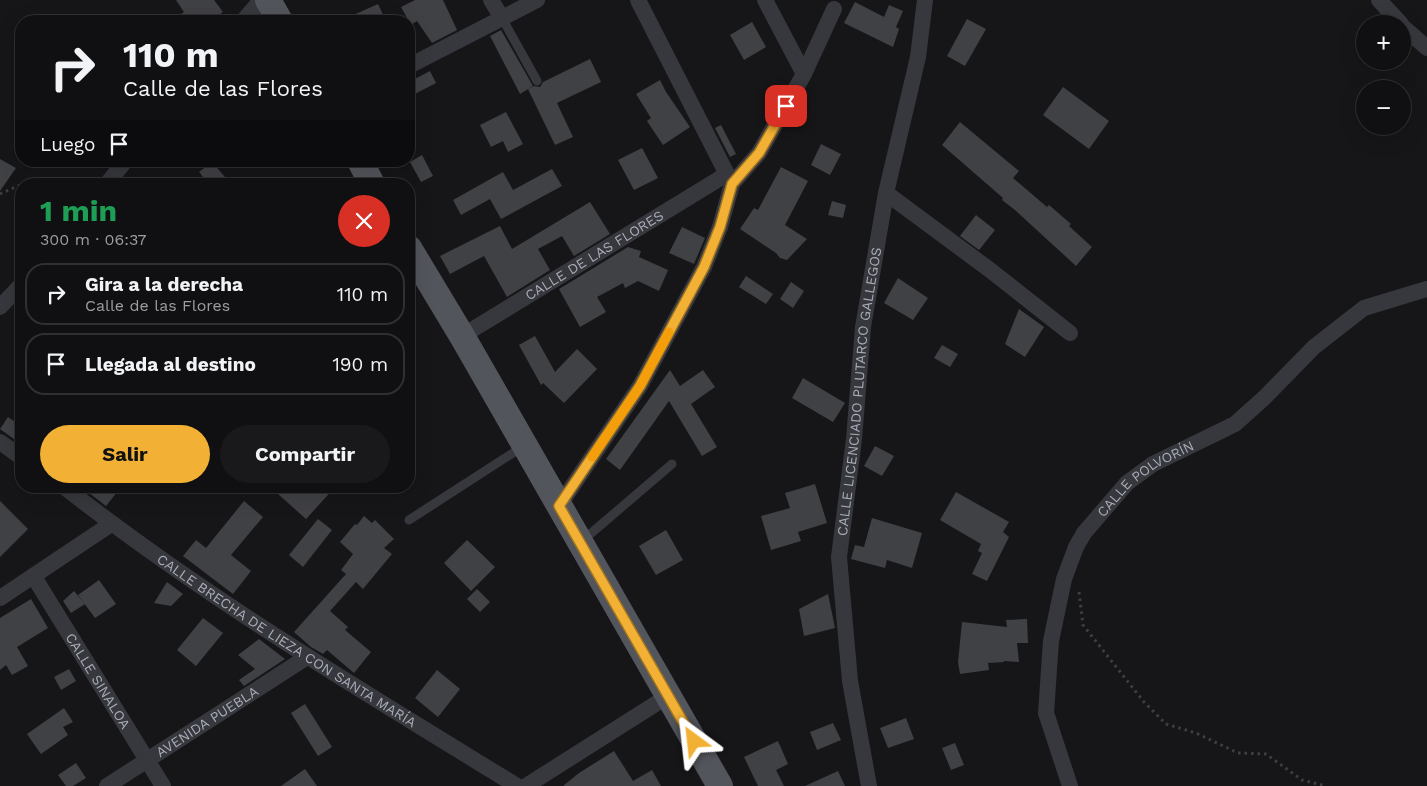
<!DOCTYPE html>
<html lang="es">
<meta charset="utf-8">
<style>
:root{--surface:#101012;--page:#19191b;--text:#f1f3f6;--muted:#9c9d9f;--line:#303032;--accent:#f2b134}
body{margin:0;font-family:"Work Sans",sans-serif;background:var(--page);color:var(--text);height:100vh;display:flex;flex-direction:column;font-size:19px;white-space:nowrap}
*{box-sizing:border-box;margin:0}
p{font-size:16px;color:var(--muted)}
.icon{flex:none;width:28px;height:28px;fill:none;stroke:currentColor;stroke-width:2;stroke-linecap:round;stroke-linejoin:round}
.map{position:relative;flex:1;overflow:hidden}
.side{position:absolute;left:15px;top:178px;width:400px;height:315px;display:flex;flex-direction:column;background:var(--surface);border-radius:20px;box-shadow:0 5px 20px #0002,0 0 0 1px var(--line)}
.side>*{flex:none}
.guide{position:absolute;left:15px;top:15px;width:400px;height:152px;border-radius:20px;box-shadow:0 5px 20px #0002,0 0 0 1px var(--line);background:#101012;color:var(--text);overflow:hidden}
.fabs{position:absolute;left:1356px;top:15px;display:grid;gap:10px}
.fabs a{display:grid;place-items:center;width:55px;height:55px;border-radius:50%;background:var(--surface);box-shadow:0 5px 20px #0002,0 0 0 1px var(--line);font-size:25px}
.pin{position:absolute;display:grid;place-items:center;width:42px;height:42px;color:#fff;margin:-21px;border-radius:10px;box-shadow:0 2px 8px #0006}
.me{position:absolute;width:55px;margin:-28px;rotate:330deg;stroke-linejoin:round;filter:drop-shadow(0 0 4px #0008)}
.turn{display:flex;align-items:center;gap:18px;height:105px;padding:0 25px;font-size:22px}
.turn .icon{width:65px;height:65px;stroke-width:2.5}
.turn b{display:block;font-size:35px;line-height:42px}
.then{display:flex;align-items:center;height:48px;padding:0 25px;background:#0003;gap:10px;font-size:19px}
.round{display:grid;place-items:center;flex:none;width:52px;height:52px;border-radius:26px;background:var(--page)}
.overview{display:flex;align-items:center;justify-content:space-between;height:85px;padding:0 25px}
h1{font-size:30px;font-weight:700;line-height:38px;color:#1e9e55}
.action{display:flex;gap:10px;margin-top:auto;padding:10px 25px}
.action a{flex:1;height:58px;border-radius:30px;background:var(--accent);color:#111;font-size:20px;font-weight:700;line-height:58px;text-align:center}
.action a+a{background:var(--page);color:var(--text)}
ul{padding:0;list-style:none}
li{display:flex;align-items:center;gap:15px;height:62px;margin:0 10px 8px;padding:0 15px;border:2px solid var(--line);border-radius:20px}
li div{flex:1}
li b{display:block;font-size:19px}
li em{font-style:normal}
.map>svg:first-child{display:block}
.building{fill:#404145}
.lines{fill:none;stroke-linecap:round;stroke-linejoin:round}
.path{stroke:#3d3f44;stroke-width:3;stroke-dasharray:2.5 4;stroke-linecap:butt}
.service{stroke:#37383d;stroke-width:9}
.minor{stroke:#37383d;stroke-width:16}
.primary{stroke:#53555c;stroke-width:26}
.route-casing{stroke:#9d7322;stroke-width:12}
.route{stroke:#f2b134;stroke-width:9}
.slow{stroke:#f59e0b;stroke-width:9}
.labels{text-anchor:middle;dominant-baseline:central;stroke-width:5;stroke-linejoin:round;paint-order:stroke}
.street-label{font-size:14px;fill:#a8adb8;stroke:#111113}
</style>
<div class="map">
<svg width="1427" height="786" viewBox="0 0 1427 786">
<rect width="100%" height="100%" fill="#161618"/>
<!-- building -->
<g class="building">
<polygon points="176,0 214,0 223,12 211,21 171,21 184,12"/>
<polygon points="415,0 443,0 457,30 432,43 417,21 411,25 401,7"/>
<polygon points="855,2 884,17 889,5 903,11 896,27 899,29 893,47 844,23"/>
<polygon points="378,4 386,21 340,21"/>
<polygon points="967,19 986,29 965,66 947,56"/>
<polygon points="752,22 766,47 744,60 730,35"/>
<polygon points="501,30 533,86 520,94 490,36"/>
<polygon points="590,59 601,82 557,103 573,137 555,145 528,89 534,86 540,87 543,82"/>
<polygon points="430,71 436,83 409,97 409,82"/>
<polygon points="660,80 666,92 690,127 663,145 647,121 651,118 636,94"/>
<polygon points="1063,87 1109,121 1089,149 1043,115"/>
<polygon points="506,112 523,144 508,152 503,141 491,147 480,125"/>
<polygon points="960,122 1019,171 1013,178 1047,207 1049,205 1071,224 1069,226 1092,247 1076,266 1015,210 1002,200 1003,198 942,145"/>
<polygon points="721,125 736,154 730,157 715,128"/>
<polygon points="821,144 841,154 830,175 811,165"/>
<polygon points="642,148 658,178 634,190 618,160"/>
<polygon points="422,155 433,176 421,182 410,162"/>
<polygon points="0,159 16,168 0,191"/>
<polygon points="212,162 231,184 209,184 199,172"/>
<polygon points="781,167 808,181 785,225 807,239 787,260 780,258 776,253 740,229 754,208 758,210"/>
<polygon points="552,169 562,186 501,219 490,199 461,215 453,200 503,172 513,190"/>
<polygon points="832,201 846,205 843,218 828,215"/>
<polygon points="590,202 610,234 574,256 562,236 538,249 550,270 507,297 484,256 450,274 440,256 500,226 512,249"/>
<polygon points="976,215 995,230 979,250 960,236"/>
<polygon points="682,227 705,238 694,264 669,253"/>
<polygon points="628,247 641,251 639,257 668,270 659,291 638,281 625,288 623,283 597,297 606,312 580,327 559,289"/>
<polygon points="746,276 773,294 766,304 739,287"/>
<polygon points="898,278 928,298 913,320 884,303"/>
<polygon points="791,282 804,291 793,308 780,299"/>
<polygon points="1019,309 1044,327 1025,357 1005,344"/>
<polygon points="535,336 555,372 577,349 597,369 564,403 543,383 541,385 519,345"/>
<polygon points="942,345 958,354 950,367 934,358"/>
<polygon points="670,370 680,386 703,370 715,387 691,404 717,447 702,456 669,401 620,470 606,459"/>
<polygon points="803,378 845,403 833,422 792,398"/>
<polygon points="8,417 21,426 21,444 0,429"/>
<polygon points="875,446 894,456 882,476 864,466"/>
<polygon points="815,484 827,523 798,532 801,541 771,550 761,516 790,508 785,493"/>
<polygon points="80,486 122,486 106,506"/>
<polygon points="269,486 336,486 306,519"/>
<polygon points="956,492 1009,522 1003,532 1009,537 987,581 972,574 982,553 978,551 981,544 940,520"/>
<polygon points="0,501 28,529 0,557"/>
<polygon points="244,501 263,517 231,555 251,571 233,594 183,556 196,540 206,548"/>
<polygon points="364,516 372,523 375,520 394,539 384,548 392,554 363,589 356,582 330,611 348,627 345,630 371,652 354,673 327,650 323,654 311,647 294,632 346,574 341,570 353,554 340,542 355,524 357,525"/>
<polygon points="872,518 922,533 912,568 887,560 885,568 851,559 855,545 864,547"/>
<polygon points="318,519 332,530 303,567 289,555"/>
<polygon points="666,530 683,560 656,575 639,546"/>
<polygon points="467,540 495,567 471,591 444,563"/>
<polygon points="99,580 116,604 95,618 78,595"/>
<polygon points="167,582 183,594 171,606 154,603"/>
<polygon points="477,589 490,602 480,612 467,599"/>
<polygon points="74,591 85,604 71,613 63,601"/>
<polygon points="828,594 835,628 804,636 799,609"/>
<polygon points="31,599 48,628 17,647 28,666 12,675 6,665 0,670 0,618"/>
<polygon points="203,618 223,633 196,666 177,650"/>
<polygon points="1027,619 1028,643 1017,643 1019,662 1004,661 1004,662 988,663 989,670 960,674 958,662 962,622 1007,627 1006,620"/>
<polygon points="259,639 285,659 244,686 239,680 255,669 238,655"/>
<polygon points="69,669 76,681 61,690 54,677"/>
<polygon points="437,670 460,689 438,717 415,698"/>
<polygon points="305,704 332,747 318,756 291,713"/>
<polygon points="64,708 73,722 63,727 68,735 41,754 27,734"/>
<polygon points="906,718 914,739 888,748 880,728"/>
<polygon points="833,723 841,740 817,750 810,732"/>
<polygon points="778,741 788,764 776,770 784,786 758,786 744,757"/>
<polygon points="955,743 964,765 951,770 942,748"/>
<polygon points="614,751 633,781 652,770 661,786 563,786 579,773"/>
<polygon points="76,763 86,778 73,786 66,786 58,775"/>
<polygon points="305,769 317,786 281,786"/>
<polygon points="838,771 845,786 805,786"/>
</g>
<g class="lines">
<!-- path -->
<g class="path">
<polyline points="0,194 20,185 21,186"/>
<polyline points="1079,592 1083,625 1144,702 1166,724 1196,733 1238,753 1266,754 1302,780 1326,786"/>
</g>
<!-- service -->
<g class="service">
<polyline points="502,18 537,81"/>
<polyline points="409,520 522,447"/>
<polyline points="582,541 672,464"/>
</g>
<!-- minor -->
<g class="minor">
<polyline points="491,0 502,18"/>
<polyline points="765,0 804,74"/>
<polyline points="1379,0 1401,24"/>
<polyline points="243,21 261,0"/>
<polyline points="1402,26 1427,48"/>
<polyline points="409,66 537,0"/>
<polyline points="107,184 125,161"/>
<polyline points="732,184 759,153 804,74 834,9"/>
<polyline points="886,193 990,270 1070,333"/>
<polyline points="0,307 21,285"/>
<path id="s1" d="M 462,336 L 727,174"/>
<polyline points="0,442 21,457"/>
<path id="s2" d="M 63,486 C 206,598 362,691 517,786"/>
<polyline points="559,506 640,386 704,267 720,227 732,184 638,0"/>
<path id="s3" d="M 34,577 L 163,786"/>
<polyline points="0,598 111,524"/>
<path id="s4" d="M 107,786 L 307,657"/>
<polyline points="526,786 668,696"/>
<path id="s5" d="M 869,786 L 850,681 L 839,557 L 854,439 L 863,327 L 886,193 L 918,57 L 925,0"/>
<path id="s6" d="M 1070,786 L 1046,713 L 1051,641 L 1064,579 L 1076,547 L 1084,533 L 1127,483 L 1153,464 L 1235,424 L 1264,398 L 1314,347 L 1364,308 L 1427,289"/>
</g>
<!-- primary -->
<g class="primary">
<polyline points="268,0 280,21"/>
<polyline points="360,161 372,184"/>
<polyline points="409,248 462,336 720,786"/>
</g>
</g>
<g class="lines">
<!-- route casing -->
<g class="route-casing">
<polyline id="route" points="694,741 559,506 640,386 704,267 720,227 732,184 759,153 786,106"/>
</g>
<!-- route -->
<use href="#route" class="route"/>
<!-- slow -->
<polyline class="slow" points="592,457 640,386 669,332"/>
</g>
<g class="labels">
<!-- street labels -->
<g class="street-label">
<text stroke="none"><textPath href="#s1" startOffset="155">CALLE DE LAS FLORES</textPath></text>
<text stroke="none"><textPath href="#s5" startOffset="398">CALLE LICENCIADO PLUTARCO GALLEGOS</textPath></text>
<text stroke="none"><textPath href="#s6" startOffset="346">CALLE POLVORÍN</textPath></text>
<text stroke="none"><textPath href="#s2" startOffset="272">CALLE BRECHA DE LIEZA CON SANTA MARÍA</textPath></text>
<text stroke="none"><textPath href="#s3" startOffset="122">CALLE SINALOA</textPath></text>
<text stroke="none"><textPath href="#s4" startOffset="119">AVENIDA PUEBLA</textPath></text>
</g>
</g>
</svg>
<div class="fabs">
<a>+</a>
<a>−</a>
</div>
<div class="pin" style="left:786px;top:106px;background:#d93025"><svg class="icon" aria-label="arrive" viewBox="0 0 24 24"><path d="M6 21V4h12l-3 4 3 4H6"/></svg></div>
<svg class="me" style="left:694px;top:741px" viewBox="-20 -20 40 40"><path d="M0-17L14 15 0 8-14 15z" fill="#f2b134" stroke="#fff" stroke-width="4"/></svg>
<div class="guide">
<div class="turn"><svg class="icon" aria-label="right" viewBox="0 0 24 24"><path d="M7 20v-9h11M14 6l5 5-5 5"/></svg><div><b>110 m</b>Calle de las Flores</div></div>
<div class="then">Luego<svg class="icon" aria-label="arrive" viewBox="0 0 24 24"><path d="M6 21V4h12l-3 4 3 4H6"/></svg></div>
</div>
<section class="side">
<div class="overview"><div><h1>1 min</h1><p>300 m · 06:37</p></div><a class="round" style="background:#d93025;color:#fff"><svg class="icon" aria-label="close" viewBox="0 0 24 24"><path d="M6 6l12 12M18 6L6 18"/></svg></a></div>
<ul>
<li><svg class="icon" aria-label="right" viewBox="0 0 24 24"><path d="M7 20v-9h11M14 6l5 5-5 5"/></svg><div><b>Gira a la derecha</b><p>Calle de las Flores</p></div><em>110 m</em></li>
<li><svg class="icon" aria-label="arrive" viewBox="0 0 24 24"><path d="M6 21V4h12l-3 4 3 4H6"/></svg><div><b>Llegada al destino</b></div><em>190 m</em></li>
</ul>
<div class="action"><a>Salir</a><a>Compartir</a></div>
</section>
</div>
